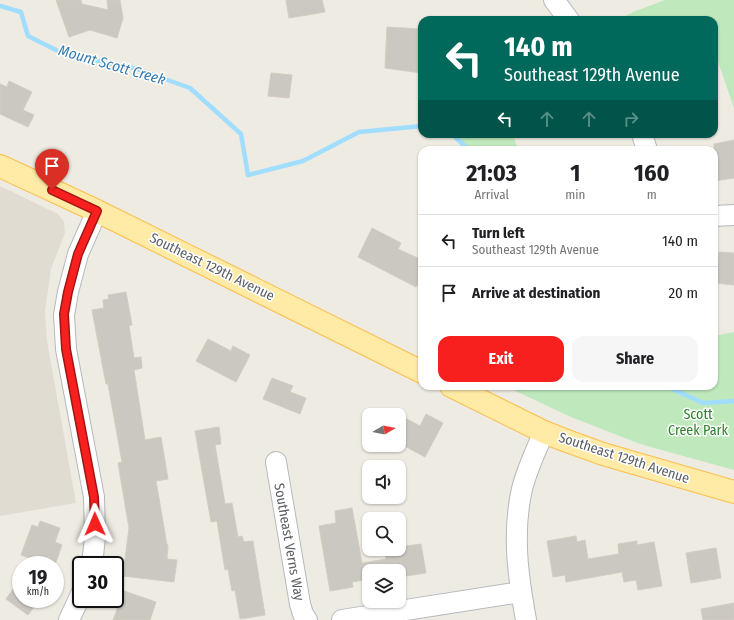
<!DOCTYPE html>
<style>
:root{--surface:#fff;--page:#f6f6f6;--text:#202124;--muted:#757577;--line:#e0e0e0;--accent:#f7201f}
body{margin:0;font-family:"Fira Sans Condensed",sans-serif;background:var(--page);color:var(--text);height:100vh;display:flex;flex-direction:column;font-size:15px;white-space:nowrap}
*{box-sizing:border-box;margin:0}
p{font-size:13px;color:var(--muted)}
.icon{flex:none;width:22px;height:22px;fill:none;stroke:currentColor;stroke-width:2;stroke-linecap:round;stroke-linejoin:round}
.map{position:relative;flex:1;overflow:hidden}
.sheet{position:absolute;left:418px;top:146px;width:300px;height:244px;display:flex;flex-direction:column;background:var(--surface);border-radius:12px;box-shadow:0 1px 3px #0004}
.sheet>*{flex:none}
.top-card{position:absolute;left:418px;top:16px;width:300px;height:122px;border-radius:12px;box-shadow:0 1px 3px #0004;background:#00695c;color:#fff;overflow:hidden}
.needle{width:26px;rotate:80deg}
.fabs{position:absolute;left:362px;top:408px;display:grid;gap:8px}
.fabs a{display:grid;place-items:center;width:44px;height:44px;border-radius:8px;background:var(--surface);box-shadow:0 1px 3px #0004;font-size:20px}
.speed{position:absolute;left:12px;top:556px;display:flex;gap:8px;font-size:20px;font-weight:700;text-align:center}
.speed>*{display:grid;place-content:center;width:52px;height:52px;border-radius:50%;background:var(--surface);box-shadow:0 1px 3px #0004;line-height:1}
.speed small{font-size:10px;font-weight:400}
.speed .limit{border:2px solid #111;border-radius:6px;background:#fff;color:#111}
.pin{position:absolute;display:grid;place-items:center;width:34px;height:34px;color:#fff;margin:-41px -17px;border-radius:50% 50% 50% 0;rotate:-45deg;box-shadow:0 0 4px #0007}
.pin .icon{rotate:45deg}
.me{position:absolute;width:44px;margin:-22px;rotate:359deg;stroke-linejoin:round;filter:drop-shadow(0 0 3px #0008)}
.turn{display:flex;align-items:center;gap:14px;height:84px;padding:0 20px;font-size:18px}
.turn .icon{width:52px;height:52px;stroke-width:2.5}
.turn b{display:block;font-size:28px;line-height:34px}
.lanes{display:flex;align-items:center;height:38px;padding:0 20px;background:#0003;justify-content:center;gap:20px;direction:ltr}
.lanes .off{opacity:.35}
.eta{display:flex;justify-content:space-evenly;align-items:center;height:68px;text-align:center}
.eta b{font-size:24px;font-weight:700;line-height:28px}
.cta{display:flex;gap:8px;margin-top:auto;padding:8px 20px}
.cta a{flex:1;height:46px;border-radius:12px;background:var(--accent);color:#fff;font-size:16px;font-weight:700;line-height:46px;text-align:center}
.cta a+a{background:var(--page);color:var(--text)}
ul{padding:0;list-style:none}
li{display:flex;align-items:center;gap:12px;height:52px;padding:0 20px;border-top:1px solid var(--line)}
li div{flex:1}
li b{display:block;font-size:15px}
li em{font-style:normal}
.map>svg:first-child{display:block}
.education{fill:#e1dcd2}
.green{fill:#bfe8bc}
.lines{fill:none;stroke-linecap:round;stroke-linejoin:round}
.stream{stroke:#a1ddff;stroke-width:4.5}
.building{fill:#cbc7c1;stroke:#d4ccbf}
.minor-casing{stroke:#b5b9bd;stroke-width:22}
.major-casing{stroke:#fdbe4c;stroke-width:24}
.minor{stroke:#fff;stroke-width:20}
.major{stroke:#ffeaa6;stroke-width:22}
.route-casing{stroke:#a11514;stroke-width:10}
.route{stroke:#f7201f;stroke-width:7}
.labels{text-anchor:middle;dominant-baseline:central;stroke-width:3;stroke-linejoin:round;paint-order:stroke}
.street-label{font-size:14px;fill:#5a5f64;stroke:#fff}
.park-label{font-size:14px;fill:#2f822c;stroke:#fff}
.water-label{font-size:15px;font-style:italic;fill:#347ab0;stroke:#fff}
</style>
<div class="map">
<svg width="734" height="620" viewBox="0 0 734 620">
<rect width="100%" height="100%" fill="#eeebe2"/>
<!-- education -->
<polygon class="education" points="0,186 58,214 64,222 65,233 51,269 45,311 47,341 76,503 0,516"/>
<!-- green -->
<g class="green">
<polygon points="665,0 734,0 734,108 714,50 714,20 618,20 633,12"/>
<polygon points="459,134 513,134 518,150 462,150"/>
<polygon points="734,332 734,470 640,444 571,417 505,386 714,386 714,336"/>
</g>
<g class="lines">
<!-- stream -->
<g class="stream">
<polyline points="0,6 21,12 28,36 64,54 137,69 190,88 241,134 248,175 303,161 359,132 422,126"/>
<polyline points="452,134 469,150"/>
<polyline points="666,386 703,403 734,401"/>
</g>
</g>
<!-- building -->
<g class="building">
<polygon points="56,0 81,0 82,4 108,10 107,0 120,0 123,18 117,38 90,30 69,37"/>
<polygon points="286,0 322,0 325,12 289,18"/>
<polygon points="387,27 420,29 420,31 422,31 422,73 385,68"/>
<polygon points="271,73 292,75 289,98 268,96"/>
<polygon points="9,81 32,92 23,110 34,115 28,127 0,114 0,84 7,87"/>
<polygon points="734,140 734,178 714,181 714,144"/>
<polygon points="372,228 401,243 398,249 422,260 422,276 416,287 358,257"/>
<polygon points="719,252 734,253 734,285 716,283"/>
<polygon points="126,292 132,325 129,326 134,358 141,357 142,368 134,370 145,440 161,437 168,479 156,481 167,545 168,545 167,559 177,560 174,582 123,576 129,528 118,463 122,462 108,384 106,384 92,310 104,308 103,300 109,299 108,295"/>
<polygon points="208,339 231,351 233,346 250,355 236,382 196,361"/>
<polygon points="272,378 293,386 290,392 306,398 300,414 263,399"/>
<polygon points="426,414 443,423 425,457 399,443 399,415 420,426"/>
<polygon points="219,427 221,444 215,445 225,504 232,503 238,537 242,536 244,542 253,541 265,615 240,619 235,590 232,591 228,569 225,570 217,521 211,522 195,431"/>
<polygon points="352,508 362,563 386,559 385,550 399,549 399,547 421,544 426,573 399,577 399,571 369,571 369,579 352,582 353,587 330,591 319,526 336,523 335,511"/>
<polygon points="40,521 60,528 55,542 62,545 55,565 50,565 21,555 32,525 38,527"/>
<polygon points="576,536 577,542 585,540 588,559 619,554 618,544 637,541 637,545 654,542 662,586 638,590 636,580 624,582 622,572 566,582 565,575 553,577 547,541"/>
<polygon points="716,548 721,578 691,583 686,553"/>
<polygon points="21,578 21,599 40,599 28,615 6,599"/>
<polygon points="124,591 156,602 150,620 113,620"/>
<polygon points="734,603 734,620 703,620 701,609"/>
</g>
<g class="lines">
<!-- minor casing -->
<g class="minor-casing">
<g id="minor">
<polyline points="554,0 569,20"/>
<polyline points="642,134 647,150"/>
<polyline points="714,216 734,215"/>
<polyline points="276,462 300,604 303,614 307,620"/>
<polyline points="92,565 95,537 94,497 66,349 64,315 68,292 78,254 97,211"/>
<polyline points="69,620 81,594"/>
<polyline points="342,620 521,592"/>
<path d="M 526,620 C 518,576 512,533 522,489 C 527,469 536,450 544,432"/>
</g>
</g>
<!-- major casing -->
<g class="major-casing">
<g id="major">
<polyline points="0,166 97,211 422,372"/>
<polyline points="451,386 544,432 567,441 603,454 734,492"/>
</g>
</g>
<!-- minor -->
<use href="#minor" class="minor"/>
<!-- major -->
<use href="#major" class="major"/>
</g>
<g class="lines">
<!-- route casing -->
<g class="route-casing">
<polyline id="route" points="52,190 97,211 78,254 68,292 64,314 66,349 94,497 95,524"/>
</g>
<!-- route -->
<use href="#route" class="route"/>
</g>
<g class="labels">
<!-- street labels -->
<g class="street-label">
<text transform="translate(212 267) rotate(26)">Southeast 129th Avenue</text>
<text transform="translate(624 458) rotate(18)">Southeast 129th Avenue</text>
<text transform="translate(289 542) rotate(80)">Southeast Verns Way</text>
</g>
<!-- park labels -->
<g class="park-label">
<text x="698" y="414">Scott<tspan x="698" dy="16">Creek Park</tspan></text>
</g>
<!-- water labels -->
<g class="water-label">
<text transform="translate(112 65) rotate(16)">Mount Scott Creek</text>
</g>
</g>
</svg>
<div class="fabs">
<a><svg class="needle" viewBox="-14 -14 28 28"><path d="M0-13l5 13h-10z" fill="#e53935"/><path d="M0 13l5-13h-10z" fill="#757577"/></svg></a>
<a><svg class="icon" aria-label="sound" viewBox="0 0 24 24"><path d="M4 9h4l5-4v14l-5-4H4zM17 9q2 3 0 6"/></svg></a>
<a><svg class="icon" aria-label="search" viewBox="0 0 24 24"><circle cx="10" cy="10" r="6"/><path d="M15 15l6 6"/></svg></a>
<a><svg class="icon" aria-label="layers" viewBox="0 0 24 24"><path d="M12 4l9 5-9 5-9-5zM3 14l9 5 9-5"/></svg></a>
</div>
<div class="speed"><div>19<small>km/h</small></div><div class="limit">30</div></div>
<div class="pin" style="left:52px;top:190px;background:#d93025"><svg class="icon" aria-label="arrive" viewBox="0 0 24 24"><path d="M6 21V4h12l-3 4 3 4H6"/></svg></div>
<svg class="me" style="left:95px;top:524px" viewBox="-20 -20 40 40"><path d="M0-17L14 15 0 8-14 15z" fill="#f7201f" stroke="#fff" stroke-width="4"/></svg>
<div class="top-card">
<div class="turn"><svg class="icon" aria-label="left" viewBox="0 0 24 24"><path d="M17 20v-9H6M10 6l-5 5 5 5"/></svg><div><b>140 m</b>Southeast 129th Avenue</div></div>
<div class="lanes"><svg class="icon" aria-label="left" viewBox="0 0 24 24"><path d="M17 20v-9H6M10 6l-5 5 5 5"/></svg><svg class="icon off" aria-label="ahead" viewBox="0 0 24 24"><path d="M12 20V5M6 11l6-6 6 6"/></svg><svg class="icon off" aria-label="ahead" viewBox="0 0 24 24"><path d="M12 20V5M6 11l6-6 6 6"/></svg><svg class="icon off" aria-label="right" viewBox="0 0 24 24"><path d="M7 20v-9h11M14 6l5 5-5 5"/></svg></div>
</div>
<section class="sheet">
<div class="eta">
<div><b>21:03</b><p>Arrival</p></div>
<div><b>1</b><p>min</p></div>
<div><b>160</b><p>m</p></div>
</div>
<ul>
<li><svg class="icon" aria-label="left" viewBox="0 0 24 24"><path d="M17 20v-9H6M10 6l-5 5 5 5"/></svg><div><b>Turn left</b><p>Southeast 129th Avenue</p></div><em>140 m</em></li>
<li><svg class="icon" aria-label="arrive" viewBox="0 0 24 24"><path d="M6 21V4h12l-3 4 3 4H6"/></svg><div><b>Arrive at destination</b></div><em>20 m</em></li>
</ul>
<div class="cta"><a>Exit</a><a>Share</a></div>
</section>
</div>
